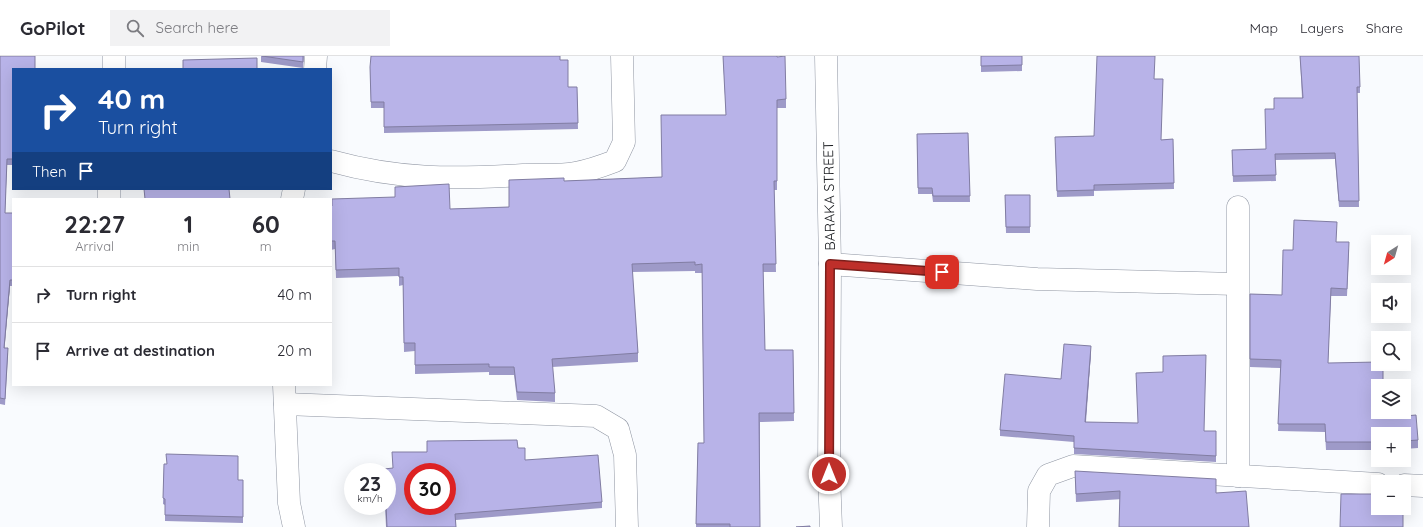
<!DOCTYPE html>
<meta charset="utf-8">
<style>
:root{--surface:#fff;--page:#f2f2f3;--text:#2b2b33;--muted:#7c7c81;--line:#e1e1e2}
body{margin:0;font-family:Quicksand,sans-serif;background:var(--page);color:var(--text);height:100vh;display:flex;flex-direction:column;font-size:15px;white-space:nowrap}
*{box-sizing:border-box;margin:0}
p{font-size:13px;color:var(--muted)}
.icon{flex:none;width:22px;height:22px;fill:none;stroke:currentColor;stroke-width:2;stroke-linecap:round;stroke-linejoin:round}
.map{position:relative;flex:1;overflow:hidden}
.panel{position:absolute;left:12px;top:142px;width:320px;height:188px;display:flex;flex-direction:column;background:var(--surface);border-radius:0px;box-shadow:0 4px 16px #0002}
.panel>*{flex:none}
.hud{position:absolute;left:12px;top:12px;width:320px;height:122px;border-radius:0px;box-shadow:0 4px 16px #0002;background:#1a4fa0;color:#fff;overflow:hidden}
.needle{width:26px;rotate:217deg}
.tools{position:absolute;left:1371px;top:179px;display:grid;gap:8px}
.tools a{display:grid;place-items:center;width:40px;height:40px;border-radius:0px;background:var(--surface);box-shadow:0 4px 16px #0002;font-size:20px}
.speed{position:absolute;left:344px;top:407px;display:flex;gap:8px;font-size:20px;font-weight:700;text-align:center}
.speed>*{display:grid;place-content:center;width:52px;height:52px;border-radius:50%;background:var(--surface);box-shadow:0 4px 16px #0002;line-height:1}
.speed small{font-size:10px;font-weight:400}
.speed .limit{border:6px solid #d22;background:#fff;color:#111}
.pin{position:absolute;display:grid;place-items:center;width:34px;height:34px;color:#fff;margin:-17px;border-radius:8px;box-shadow:0 2px 6px #0006}
.me{position:absolute;width:44px;margin:-22px;rotate:0deg;stroke-linejoin:round;filter:drop-shadow(0 0 3px #0008)}
.turn{display:flex;align-items:center;gap:14px;height:84px;padding:0 20px;font-size:18px}
.turn .icon{width:52px;height:52px;stroke-width:2.5}
.turn b{display:block;font-size:28px;line-height:34px}
.then{display:flex;align-items:center;height:38px;padding:0 20px;background:#0003;gap:8px;font-size:15px}
.eta{display:flex;justify-content:space-evenly;align-items:center;height:68px;text-align:center}
.eta b{font-size:24px;font-weight:700;line-height:28px}
ul{padding:0;list-style:none}
li{display:flex;align-items:center;gap:12px;height:56px;padding:0 20px;border-top:1px solid var(--line)}
li div{flex:1}
li b{display:block;font-size:15px}
li em{font-style:normal}
header{display:flex;align-items:center;gap:24px;box-sizing:border-box;height:56px;padding:0 20px;background:var(--surface);border-bottom:1px solid var(--line)}
header strong{font-size:19px}
nav{display:flex;gap:22px;margin-inline-start:auto;font-size:14px}
.search{width:280px;height:36px;background:var(--page);display:flex;align-items:center;gap:10px;box-sizing:border-box;padding:0 14px;border-radius:0px;color:var(--muted);font-size:15px}
.map>svg:first-child{display:block}
.lines{fill:none;stroke-linecap:round;stroke-linejoin:round}
.street-casing{stroke:#8f95a2;stroke-width:23}
.street{stroke:#fff;stroke-width:22}
.wall{fill:#9e9ac8}
.shaded-wall{fill:#817da2}
.building{fill:#b8b3e8;stroke:#817da2;fill-rule:evenodd}
.route-casing{stroke:#7c1f1b;stroke-width:10}
.route{stroke:#be2f2a;stroke-width:7}
.labels{text-anchor:middle;dominant-baseline:central;stroke-width:3.5;stroke-linejoin:round;paint-order:stroke}
.street-label{font-size:14px;fill:#14161a;stroke:#fff}
</style>
<header>
<strong>GoPilot</strong>
<div class="search"><svg class="icon" aria-label="search" viewBox="0 0 24 24"><circle cx="10" cy="10" r="6"/><path d="M15 15l6 6"/></svg>Search here</div>
<nav><a>Map</a><a>Layers</a><a>Share</a></nav>
</header>
<div class="map">
<svg width="1423" height="471" viewBox="0 0 1423 471">
<rect width="100%" height="100%" fill="#f9fbfe"/>
<g class="lines">
<!-- street casing -->
<g class="street-casing">
<g id="street">
<polyline points="826,0 830,208 829,418 831,471"/>
<polyline points="114,13 114,0"/>
<polyline points="315,13 316,0"/>
<path d="M 331,105 C 400,124 453,123 523,119 C 540,118 558,120 575,117 C 588,115 602,110 615,105 L 624,86 L 622,0"/>
<polyline points="109,133 109,143"/>
<polyline points="292,143 294,133"/>
<polyline points="830,208 1037,223 1237,228"/>
<polyline points="284,329 289,447 294,471"/>
<polyline points="285,348 596,360 618,373 625,399 627,471"/>
<polyline points="1238,420 1238,151"/>
<polyline points="1404,429 1423,430"/>
<polyline points="1038,471 1039,435 1048,419 1073,410 1378,428"/>
</g>
</g>
<!-- street -->
<use href="#street" class="street"/>
</g>
<!-- wall -->
<g class="wall">
<polygon points="0,0 13,13 13,109 7,109 5,157 13,157 13,230 10,230 4,292 8,298 5,349 0,348"/>
<polygon points="261,0 304,0 303,12 261,6"/>
<polygon points="723,0 777,0 786,43 786,52 777,52 777,134 774,134 776,216 763,216 765,294 793,294 794,365 760,366 760,471 696,471 698,387 704,387 702,217 695,217 695,215 632,216 638,297 638,306 552,311 555,337 555,346 517,344 514,319 489,319 489,316 415,318 415,295 404,296 403,229 399,230 399,220 336,222 335,193 331,194 331,150 395,141 395,131 450,153 509,151 564,125 662,121 726,59"/>
<polygon points="981,0 1022,0 1022,15 981,16"/>
<polygon points="1300,0 1359,0 1360,31 1360,37 1357,37 1359,151 1339,151 1335,103 1275,104 1276,125 1233,126 1232,94 1266,93 1302,42"/>
<polygon points="560,4 568,31 577,31 578,73 384,77 384,52 371,52 370,11"/>
<polygon points="1154,23 1161,84 1173,83 1174,133 1094,135 1094,140 1057,141 1055,87 1094,80"/>
<polygon points="968,77 970,146 933,146 932,138 918,138 917,78"/>
<polygon points="1005,139 1030,139 1030,177 1006,177"/>
<polygon points="1336,186 1349,194 1347,240 1331,240 1328,307 1383,362 1418,384 1418,392 1404,393 1404,378 1378,378 1378,394 1326,394 1325,376 1278,375 1281,312 1250,311 1250,238 1282,239 1293,194"/>
<polygon points="1091,297 1086,366 1204,375 1216,375 1216,406 1074,398 1074,386 1000,380 1000,374"/>
<polygon points="518,392 525,404 602,446 602,452 456,464 456,471 386,471 385,450 387,450 427,396"/>
<polygon points="164,408 238,424 243,424 243,467 165,465 165,449 163,448"/>
<polygon points="1075,415 1216,437 1076,446"/>
</g>
<!-- shaded-wall -->
<g class="shaded-wall">
<polygon points="10,224 10,230 4,298 4,292"/>
<polygon points="1091,290 1091,297 1085,372 1085,366"/>
</g>
<!-- building -->
<g class="building">
<polygon points="0,0 35,0 35,13 13,13 13,103 7,103 5,157 13,157 13,224 10,224 4,292 8,292 5,343 0,342"/>
<polygon points="262,0 303,0 303,6"/>
<polygon points="371,0 560,0 560,4 568,4 568,31 577,31 578,67 384,71 384,46 371,46 370,11"/>
<polygon points="723,0 777,0 777,1 785,0 786,43 777,44 777,125 774,125 776,208 763,208 765,294 793,294 794,357 759,357 760,471 730,471 730,468 696,468 698,387 704,387 702,208 695,209 695,206 632,208 638,297 552,303 555,337 517,336 514,311 489,311 489,308 415,309 415,287 404,287 403,221 399,221 399,212 336,214 335,185 331,185 331,150 332,150 332,143 395,141 395,131 449,128 450,153 509,151 509,124 564,122 564,125 662,121 661,59 726,59"/>
<polygon points="981,0 1022,0 1022,9 981,10"/>
<polygon points="1097,0 1155,0 1154,23 1163,23 1161,84 1173,83 1174,127 1094,129 1094,134 1057,135 1055,81 1094,80"/>
<polygon points="1300,0 1359,0 1360,31 1357,31 1359,145 1339,145 1335,97 1275,98 1276,119 1233,120 1232,94 1266,93 1265,53 1274,53 1274,42 1303,42"/>
<polygon points="257,2 257,13 183,13 183,4"/>
<polygon points="968,77 970,140 933,140 932,132 918,132 917,78"/>
<polygon points="144,133 229,133 230,143 145,143"/>
<polygon points="1005,139 1030,139 1030,171 1006,171"/>
<polygon points="1294,164 1337,166 1336,186 1349,186 1347,233 1331,232 1328,307 1378,306 1378,308 1383,308 1383,330 1378,330 1378,356 1383,356 1383,362 1416,359 1418,384 1404,385 1404,378 1378,378 1378,386 1326,386 1325,368 1278,368 1281,304 1250,303 1250,238 1282,239 1283,194 1293,194"/>
<polygon points="1064,288 1091,290 1085,366 1138,367 1136,317 1163,316 1163,300 1206,299 1204,375 1216,375 1216,400 1074,392 1074,380 1000,374 1005,318 1061,323"/>
<path d="M 517,384 L 518,392 L 525,392 L 525,404 L 598,399 L 602,446 L 455,458 L 456,471 L 387,471 L 386,450 L 387,450 L 387,416 L 384,416 L 384,413 L 393,412 L 392,396 L 427,396 L 427,385 ZM 413,416 L 447,416 L 447,450 L 413,450 Z"/>
<polygon points="166,398 238,400 238,424 243,424 243,461 165,459 165,443 163,442 164,408 167,408"/>
<polygon points="1075,415 1216,423 1216,437 1246,435 1249,471 1119,471 1120,435 1076,438"/>
<polygon points="1341,438 1378,438 1378,452 1403,452 1403,471 1340,471"/>
<polygon points="810,470 810,471 796,471"/>
</g>
<g class="lines">
<!-- route casing -->
<g class="route-casing">
<polyline id="route" points="829,418 830,208 942,216"/>
</g>
<!-- route -->
<use href="#route" class="route"/>
</g>
<g class="labels">
<!-- street labels -->
<g class="street-label">
<text transform="translate(829 140) rotate(-91)">BARAKA STREET</text>
</g>
</g>
</svg>
<div class="tools">
<a><svg class="needle" viewBox="-14 -14 28 28"><path d="M0-13l5 13h-10z" fill="#e53935"/><path d="M0 13l5-13h-10z" fill="#7c7c81"/></svg></a>
<a><svg class="icon" aria-label="sound" viewBox="0 0 24 24"><path d="M4 9h4l5-4v14l-5-4H4zM17 9q2 3 0 6"/></svg></a>
<a><svg class="icon" aria-label="search" viewBox="0 0 24 24"><circle cx="10" cy="10" r="6"/><path d="M15 15l6 6"/></svg></a>
<a><svg class="icon" aria-label="layers" viewBox="0 0 24 24"><path d="M12 4l9 5-9 5-9-5zM3 14l9 5 9-5"/></svg></a>
<a>+</a>
<a>−</a>
</div>
<div class="speed"><div>23<small>km/h</small></div><div class="limit">30</div></div>
<div class="pin" style="left:942px;top:216px;background:#d93025"><svg class="icon" aria-label="arrive" viewBox="0 0 24 24"><path d="M6 21V4h12l-3 4 3 4H6"/></svg></div>
<svg class="me" style="left:829px;top:418px" viewBox="-20 -20 40 40"><circle r="17" fill="#be2f2a" stroke="#fff" stroke-width="3"/><path d="M0-11L8 9 0 5-8 9z" fill="#fff"/></svg>
<div class="hud">
<div class="turn"><svg class="icon" aria-label="right" viewBox="0 0 24 24"><path d="M7 20v-9h11M14 6l5 5-5 5"/></svg><div><b>40 m</b>Turn right</div></div>
<div class="then">Then<svg class="icon" aria-label="arrive" viewBox="0 0 24 24"><path d="M6 21V4h12l-3 4 3 4H6"/></svg></div>
</div>
<section class="panel">
<div class="eta">
<div><b>22:27</b><p>Arrival</p></div>
<div><b>1</b><p>min</p></div>
<div><b>60</b><p>m</p></div>
</div>
<ul>
<li><svg class="icon" aria-label="right" viewBox="0 0 24 24"><path d="M7 20v-9h11M14 6l5 5-5 5"/></svg><div><b>Turn right</b></div><em>40 m</em></li>
<li><svg class="icon" aria-label="arrive" viewBox="0 0 24 24"><path d="M6 21V4h12l-3 4 3 4H6"/></svg><div><b>Arrive at destination</b></div><em>20 m</em></li>
</ul>
</section>
</div>
